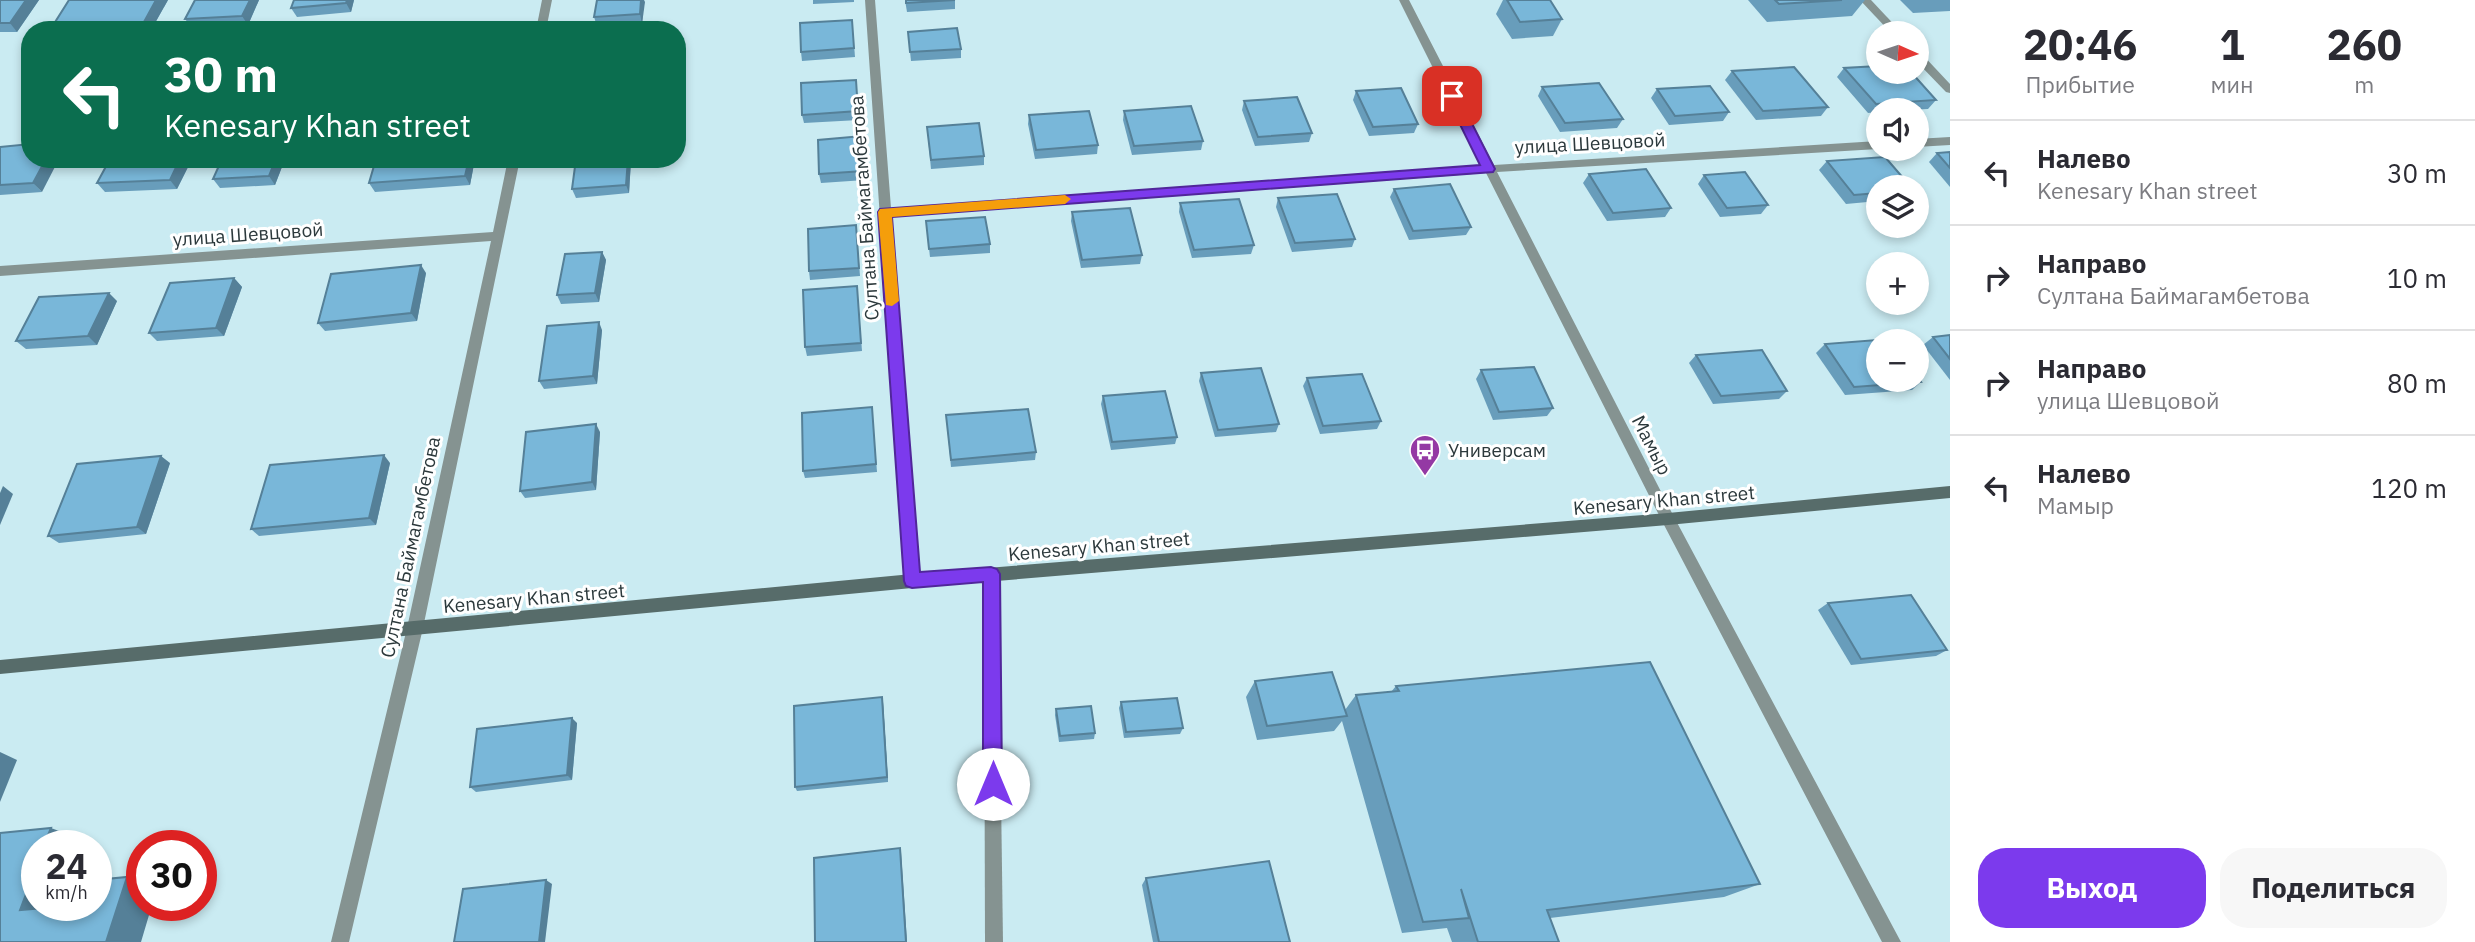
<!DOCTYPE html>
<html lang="ru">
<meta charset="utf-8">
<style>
:root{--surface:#fff;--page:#f7f7f7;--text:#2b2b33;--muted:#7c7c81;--line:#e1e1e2;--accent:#7c3aed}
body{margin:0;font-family:"IBM Plex Sans",sans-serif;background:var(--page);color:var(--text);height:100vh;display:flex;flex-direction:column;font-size:26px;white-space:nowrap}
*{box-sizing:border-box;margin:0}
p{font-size:23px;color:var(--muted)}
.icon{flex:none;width:38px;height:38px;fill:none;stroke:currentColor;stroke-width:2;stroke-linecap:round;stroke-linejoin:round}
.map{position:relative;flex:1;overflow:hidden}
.side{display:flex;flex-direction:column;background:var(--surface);width:525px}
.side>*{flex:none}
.hud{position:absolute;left:21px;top:21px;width:665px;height:147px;border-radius:28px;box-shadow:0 4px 10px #0003;background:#0b6e4f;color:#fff;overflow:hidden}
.needle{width:46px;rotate:93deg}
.buttons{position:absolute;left:1866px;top:21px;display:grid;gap:14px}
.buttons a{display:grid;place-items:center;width:63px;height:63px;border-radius:50%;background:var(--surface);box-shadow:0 4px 10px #0003;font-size:35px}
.speed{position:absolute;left:21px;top:830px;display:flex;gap:14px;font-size:35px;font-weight:700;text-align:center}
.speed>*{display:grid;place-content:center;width:91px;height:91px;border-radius:50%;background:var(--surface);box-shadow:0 4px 10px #0003;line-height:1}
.speed small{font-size:18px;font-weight:400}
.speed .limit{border:10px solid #d22;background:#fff;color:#111}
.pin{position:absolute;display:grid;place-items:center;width:60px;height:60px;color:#fff;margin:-30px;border-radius:14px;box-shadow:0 4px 10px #0006}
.me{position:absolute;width:77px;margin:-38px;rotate:0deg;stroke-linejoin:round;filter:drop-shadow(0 0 5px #0008)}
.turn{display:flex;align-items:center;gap:24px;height:147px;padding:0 28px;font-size:32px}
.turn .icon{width:91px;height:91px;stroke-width:2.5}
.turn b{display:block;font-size:49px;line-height:60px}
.eta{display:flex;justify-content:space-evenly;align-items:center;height:119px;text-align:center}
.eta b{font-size:42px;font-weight:700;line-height:49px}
.cta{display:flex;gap:14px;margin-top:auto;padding:14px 28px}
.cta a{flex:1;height:80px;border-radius:28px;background:var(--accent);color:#fff;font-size:28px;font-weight:700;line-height:80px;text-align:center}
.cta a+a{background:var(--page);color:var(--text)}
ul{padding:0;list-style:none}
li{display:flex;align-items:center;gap:21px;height:105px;padding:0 28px;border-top:2px solid var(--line)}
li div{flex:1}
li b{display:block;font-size:26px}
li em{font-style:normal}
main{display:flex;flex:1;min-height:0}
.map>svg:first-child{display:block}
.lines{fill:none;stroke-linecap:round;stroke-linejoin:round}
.street{fill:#859391;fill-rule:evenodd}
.secondary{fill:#576c6a;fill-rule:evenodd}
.wall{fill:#689dbb}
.shaded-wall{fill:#558098}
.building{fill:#79b7d9;stroke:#558098;stroke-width:2}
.route{fill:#7c3aed;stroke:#51269a;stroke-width:2}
.slow{fill:#f59e0b}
.labels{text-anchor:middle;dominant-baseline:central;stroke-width:6;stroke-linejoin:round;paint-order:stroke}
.street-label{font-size:19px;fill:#2c393c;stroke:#fff}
.poi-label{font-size:19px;fill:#2c393c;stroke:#fff;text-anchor:start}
</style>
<main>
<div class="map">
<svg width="1950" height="942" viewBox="0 0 1950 942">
<rect width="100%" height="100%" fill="#caebf2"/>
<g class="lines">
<!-- street -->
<g class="street">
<polygon points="542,0 552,0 546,30 536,30"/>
<polygon points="865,0 875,0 891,208 1482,166 1399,0 1409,0 1494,165 1878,141 1878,149 1497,172 1673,515 1901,942 1882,942 1663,523 1486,173 892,217 919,581 917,586 912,588 907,586 905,581"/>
<polygon points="1860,0 1871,0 1902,33 1891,33"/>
<polygon points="1916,51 1920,52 1950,84 1950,93 1946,92 1916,61"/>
<polygon points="1950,137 1950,145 1916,147 1916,139"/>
<polygon points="508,159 520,159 423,628 349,942 331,942 407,628 491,241 0,276 0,266 493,232"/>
<polygon points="991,567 996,569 998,574 1003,942 985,942 984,574 986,569"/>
</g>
<!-- secondary -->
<polygon class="secondary" points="1950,486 1950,498 1668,525 912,588 0,674 0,660 912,574 1668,513"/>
</g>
<!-- wall -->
<g class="wall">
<polygon points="0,0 39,0 17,32 0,32"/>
<polygon points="168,0 151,30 54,30 52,27"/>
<polygon points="195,0 259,0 248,25 192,28 185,19"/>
<polygon points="354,0 351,12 297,17 291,8"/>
<polygon points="597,0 644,0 642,24 597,26 594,17"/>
<polygon points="813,0 854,0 854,2 813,4"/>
<polygon points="905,0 955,0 955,9 907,12"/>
<polygon points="1503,0 1550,0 1562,19 1553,36 1512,39 1496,14"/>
<polygon points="1748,0 1865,0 1852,16 1767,22"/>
<polygon points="1900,0 1950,0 1950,11 1913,13"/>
<polygon points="852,20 855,57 802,61 801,52"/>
<polygon points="908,32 961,49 961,58 911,61"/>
<polygon points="1844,68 1936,100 1928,109 1907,110 1878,110 1878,112 1868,113 1837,77"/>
<polygon points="1732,71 1828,107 1821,116 1756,120 1725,80"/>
<polygon points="856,80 859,120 804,123 802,115"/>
<polygon points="1542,87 1623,119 1617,128 1560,132 1538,96"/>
<polygon points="1657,89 1729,112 1723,121 1669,125 1651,98"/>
<polygon points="1356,91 1418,124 1414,133 1369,136 1353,100"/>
<polygon points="1244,101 1312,133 1309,142 1255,146 1242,110"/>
<polygon points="1124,111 1203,141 1201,150 1132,155 1123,120"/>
<polygon points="1029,115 1098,145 1097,154 1035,159 1028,124"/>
<polygon points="927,127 984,156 984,165 931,169"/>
<polygon points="862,136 865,180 821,183 819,174"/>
<polygon points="0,147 42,192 0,195"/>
<polygon points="1950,152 1950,187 1929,162 1937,153"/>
<polygon points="110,159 192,159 177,189 105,192 97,183"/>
<polygon points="222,159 285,159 275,185 220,188 213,179"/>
<polygon points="475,159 470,185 375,192 369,183"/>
<polygon points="576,159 631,159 629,193 576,198 572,189"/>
<polygon points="1827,161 1878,187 1878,201 1846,204 1819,170"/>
<polygon points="1589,174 1671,208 1665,217 1607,221 1583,183"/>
<polygon points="1704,175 1768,205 1761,214 1720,217 1698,184"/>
<polygon points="1394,189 1471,227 1466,235 1409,240 1390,197"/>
<polygon points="1278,198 1355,239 1352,247 1292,252 1276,207"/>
<polygon points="1180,203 1254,245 1251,254 1192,258 1179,212"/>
<polygon points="1072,212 1142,255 1140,264 1081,268 1071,221"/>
<polygon points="927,230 990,244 990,253 930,257"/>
<polygon points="857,234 860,276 810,280 809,271"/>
<polygon points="602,252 606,260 599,302 561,304 557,295"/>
<polygon points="426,273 417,321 325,331 318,323"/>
<polygon points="234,278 242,287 224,336 157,341 149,333"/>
<polygon points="857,286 862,351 807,356 805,347"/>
<polygon points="117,301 97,345 26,349 16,341"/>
<polygon points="602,330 597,384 544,389 539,381"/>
<polygon points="1950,335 1950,380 1923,345 1933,337"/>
<polygon points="1825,344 1921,382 1912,390 1845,395 1816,353"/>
<polygon points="1696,355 1787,391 1779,399 1713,404 1689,363"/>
<polygon points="1481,370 1553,408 1547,416 1493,420 1476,379"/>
<polygon points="1201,373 1279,424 1276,432 1215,437 1199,381"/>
<polygon points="1307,378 1381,421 1377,429 1320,434 1303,386"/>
<polygon points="1103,396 1177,437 1175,444 1111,450 1101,404"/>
<polygon points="872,407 877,472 805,478 803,471"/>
<polygon points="946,415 1036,452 1035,460 951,467"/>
<polygon points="600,432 596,490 525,498 520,491"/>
<polygon points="170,463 146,534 59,543 48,536"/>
<polygon points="390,463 376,525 259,536 251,529"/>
<polygon points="1828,603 1947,650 1936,656 1851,665 1818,610"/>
<polygon points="1255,681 1345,710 1356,695 1391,692 1396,686 1760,884 1724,897 1550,918 1559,942 1452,942 1447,928 1402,933 1342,721 1334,731 1257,740 1246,697"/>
<polygon points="883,702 888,782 797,791 795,787"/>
<polygon points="1121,702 1183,728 1180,734 1124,738 1119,708"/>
<polygon points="1056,709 1095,733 1094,739 1059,742 1055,715"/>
<polygon points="577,723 572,780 476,792 470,787"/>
<polygon points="1146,878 1290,942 1153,942 1142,885"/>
</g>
<!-- shaded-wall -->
<g class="shaded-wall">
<polygon points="26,0 39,0 17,32 10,23"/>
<polygon points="156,0 168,0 151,30 149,30 144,22"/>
<polygon points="250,0 259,0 248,25 242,16"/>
<polygon points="347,0 354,0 351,12 346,3"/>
<polygon points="641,0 644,0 645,2 642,24 640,14"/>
<polygon points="46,159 59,159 42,192 33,183"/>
<polygon points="180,159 192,159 177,189 170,180"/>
<polygon points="276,159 285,159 275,185 269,176"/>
<polygon points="469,159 475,159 470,185 465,176"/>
<polygon points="628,159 631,159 631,161 629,193 626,185"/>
<polygon points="602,252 606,260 599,302 595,293"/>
<polygon points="421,265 426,273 417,321 411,313"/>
<polygon points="234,278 242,287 224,336 216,328"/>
<polygon points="109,293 117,301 97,345 88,336"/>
<polygon points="599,322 602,330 597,384 593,376"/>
<polygon points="596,424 600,432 596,490 592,482"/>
<polygon points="384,455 390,463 376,525 369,518"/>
<polygon points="161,456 170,463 146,534 137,527"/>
<polygon points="3,486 13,494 0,525 0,493"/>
<polygon points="882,697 883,702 888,782 887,777"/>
<polygon points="572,718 577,723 572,780 567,775"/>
<polygon points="0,752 17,760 0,802"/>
<polygon points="51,828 83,840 82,845 44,845"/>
<polygon points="900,848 901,852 907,942 906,942"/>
<polygon points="37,865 37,905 61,905 55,920 20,910"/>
<polygon points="127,877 142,882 142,905 152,905 141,942 106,942"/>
<polygon points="546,880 552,884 545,942 539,942"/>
</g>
<!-- building -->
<g class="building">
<polygon points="0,0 26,0 10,23 0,23"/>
<polygon points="69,0 156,0 144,22 52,27"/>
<polygon points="195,0 250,0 242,16 185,19"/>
<polygon points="294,0 347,0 346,3 291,8"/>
<polygon points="597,0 641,0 640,14 594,17"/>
<polygon points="906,0 955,0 906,3"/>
<polygon points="1507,0 1550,0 1562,19 1520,22"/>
<polygon points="1775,0 1842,0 1779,4"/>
<polygon points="852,20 854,48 801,52 800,23"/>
<polygon points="490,23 489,30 455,30 456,26"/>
<polygon points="957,28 961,49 910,52 908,32"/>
<polygon points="1878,66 1878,72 1911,72 1936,100 1876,104 1844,68"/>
<polygon points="1794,67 1828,107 1763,111 1732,71"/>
<polygon points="856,80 858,111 802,115 801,83"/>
<polygon points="1599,83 1623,119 1565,123 1542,87"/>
<polygon points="1710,86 1729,112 1675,116 1657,89"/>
<polygon points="1401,88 1418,124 1373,127 1356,91"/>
<polygon points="1297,97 1312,133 1258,137 1244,101"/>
<polygon points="1191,106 1203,141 1134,146 1124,111"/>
<polygon points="1089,111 1098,145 1036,150 1029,115"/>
<polygon points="979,123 984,156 931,160 927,127"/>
<polygon points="862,136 864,171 819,174 818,140"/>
<polygon points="30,144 30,159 46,159 33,183 0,185 0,147"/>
<polygon points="1950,152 1950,168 1937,153"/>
<polygon points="1885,157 1911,187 1878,187 1878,193 1854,195 1827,161"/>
<polygon points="110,159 180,159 170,180 97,183"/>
<polygon points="222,159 276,159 269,176 213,179"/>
<polygon points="376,159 469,159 465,176 369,183"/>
<polygon points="576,159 628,159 626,185 572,189"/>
<polygon points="1646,169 1671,208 1613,213 1589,174"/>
<polygon points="1745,172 1768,205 1727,208 1704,175"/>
<polygon points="1450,184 1471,227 1413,231 1394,189"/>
<polygon points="1337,194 1355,239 1295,243 1278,198"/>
<polygon points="1239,199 1254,245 1194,250 1180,203"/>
<polygon points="1130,208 1142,255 1082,260 1072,212"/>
<polygon points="985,217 990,244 929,249 926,221"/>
<polygon points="856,225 859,268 809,271 808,229"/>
<polygon points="602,252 595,293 557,295 565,254"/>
<polygon points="421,265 411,313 318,323 331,274"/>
<polygon points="234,278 216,328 149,333 170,283"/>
<polygon points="857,286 861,343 805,347 803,290"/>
<polygon points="109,293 88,336 16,341 39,297"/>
<polygon points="599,322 593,376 539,381 547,326"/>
<polygon points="1950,335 1950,359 1933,337"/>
<polygon points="1890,339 1892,341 1878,341 1878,380 1916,380 1916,375 1921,382 1854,387 1825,344"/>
<polygon points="1762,350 1787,391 1721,396 1696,355"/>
<polygon points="1534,367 1553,408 1499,412 1481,370"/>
<polygon points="1261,368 1279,424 1218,430 1201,373"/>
<polygon points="1362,374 1381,421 1323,426 1307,378"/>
<polygon points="1165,391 1177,437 1112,442 1103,396"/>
<polygon points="872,407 876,464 803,471 802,413"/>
<polygon points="1028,409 1036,452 951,460 946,415"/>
<polygon points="596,424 592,482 520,491 526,432"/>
<polygon points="384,455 369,518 251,529 270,465"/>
<polygon points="161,456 137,527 48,536 77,464"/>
<polygon points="1911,595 1947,650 1861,659 1828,603"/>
<polygon points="1650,662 1760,884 1547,910 1559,942 1478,942 1461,889 1469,918 1423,922 1356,695 1399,691 1396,686"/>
<polygon points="1332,672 1347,716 1267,726 1255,681"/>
<polygon points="882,697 887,777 795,787 794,706"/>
<polygon points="1177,698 1183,728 1126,732 1121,702"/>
<polygon points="1091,706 1095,733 1060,736 1056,709"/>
<polygon points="572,718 567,775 470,787 477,729"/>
<polygon points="51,828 44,845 37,845 37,865 20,910 55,907 56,905 96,905 96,880 127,877 106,942 0,942 0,833"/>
<polygon points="900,848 906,942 815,942 814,858"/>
<polygon points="1269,861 1290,942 1159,942 1146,878"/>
<polygon points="546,880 539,942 454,942 463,889"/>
</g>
<!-- route -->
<polygon class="route" points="1452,92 1458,96 1495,169 1493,172 892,217 920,572 991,567 997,569 1000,574 1002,784 999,791 993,794 986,791 983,784 983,582 912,588 906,586 904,581 878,212 880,209 1480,165 1446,96"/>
<!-- slow -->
<polygon class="slow" points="1065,195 1071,199 1065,204 892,217 899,301 892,306 886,305 878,212 880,209"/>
<!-- icons -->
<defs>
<g id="bus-pin" transform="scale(1.575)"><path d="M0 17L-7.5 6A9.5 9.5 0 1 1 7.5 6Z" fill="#9439a4" stroke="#fff"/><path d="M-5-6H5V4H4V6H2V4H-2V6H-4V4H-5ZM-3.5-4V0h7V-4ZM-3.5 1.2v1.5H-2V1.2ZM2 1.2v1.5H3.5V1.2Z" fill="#fff"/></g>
</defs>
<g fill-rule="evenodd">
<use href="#bus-pin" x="1425" y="450"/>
</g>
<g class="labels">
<!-- street labels -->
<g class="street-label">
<text transform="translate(1590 143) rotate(-3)">улица Шевцовой</text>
<text transform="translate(864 208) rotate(-94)">Султана Баймагамбетова</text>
<text transform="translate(248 234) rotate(-4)">улица Шевцовой</text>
<text transform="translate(1652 445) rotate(63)">Мамыр</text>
<text transform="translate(1664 500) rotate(-5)">Kenesary Khan street</text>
<text transform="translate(1099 546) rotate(-5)">Kenesary Khan street</text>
<text transform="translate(410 547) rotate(-78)">Султана Баймагамбетова</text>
<text transform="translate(534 598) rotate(-5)">Kenesary Khan street</text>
</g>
<!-- poi labels -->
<g class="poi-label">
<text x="1448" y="450">Универсам</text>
</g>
</g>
</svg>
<div class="buttons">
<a><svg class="needle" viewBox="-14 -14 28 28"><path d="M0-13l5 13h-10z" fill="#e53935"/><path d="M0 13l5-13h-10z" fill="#7c7c81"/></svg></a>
<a><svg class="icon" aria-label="sound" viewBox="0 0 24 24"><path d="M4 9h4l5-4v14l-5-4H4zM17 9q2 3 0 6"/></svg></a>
<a><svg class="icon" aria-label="layers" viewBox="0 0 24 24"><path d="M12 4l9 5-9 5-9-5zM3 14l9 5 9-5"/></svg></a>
<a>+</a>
<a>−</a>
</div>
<div class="speed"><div>24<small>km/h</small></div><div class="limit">30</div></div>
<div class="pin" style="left:1452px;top:96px;background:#d93025"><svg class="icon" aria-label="arrive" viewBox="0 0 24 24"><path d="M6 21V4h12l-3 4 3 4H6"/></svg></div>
<svg class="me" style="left:993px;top:784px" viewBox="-20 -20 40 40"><circle r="19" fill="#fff"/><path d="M0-13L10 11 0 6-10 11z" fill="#7c3aed"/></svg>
<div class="hud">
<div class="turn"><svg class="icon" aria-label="left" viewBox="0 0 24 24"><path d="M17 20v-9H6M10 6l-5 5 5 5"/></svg><div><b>30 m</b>Kenesary Khan street</div></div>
</div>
</div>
<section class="side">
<div class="eta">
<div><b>20:46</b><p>Прибытие</p></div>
<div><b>1</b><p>мин</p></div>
<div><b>260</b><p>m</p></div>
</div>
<ul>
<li><svg class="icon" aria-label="left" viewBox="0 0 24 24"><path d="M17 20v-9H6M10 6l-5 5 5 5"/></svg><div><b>Налево</b><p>Kenesary Khan street</p></div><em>30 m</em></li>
<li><svg class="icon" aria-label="right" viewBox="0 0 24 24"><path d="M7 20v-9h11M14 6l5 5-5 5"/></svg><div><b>Направо</b><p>Султана Баймагамбетова</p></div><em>10 m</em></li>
<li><svg class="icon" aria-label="right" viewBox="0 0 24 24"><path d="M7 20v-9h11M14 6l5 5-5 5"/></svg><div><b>Направо</b><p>улица Шевцовой</p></div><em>80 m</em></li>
<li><svg class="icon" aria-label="left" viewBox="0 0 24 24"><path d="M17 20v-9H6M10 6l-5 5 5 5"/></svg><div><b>Налево</b><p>Мамыр</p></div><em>120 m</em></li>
</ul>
<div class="cta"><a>Выход</a><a>Поделиться</a></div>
</section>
</main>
